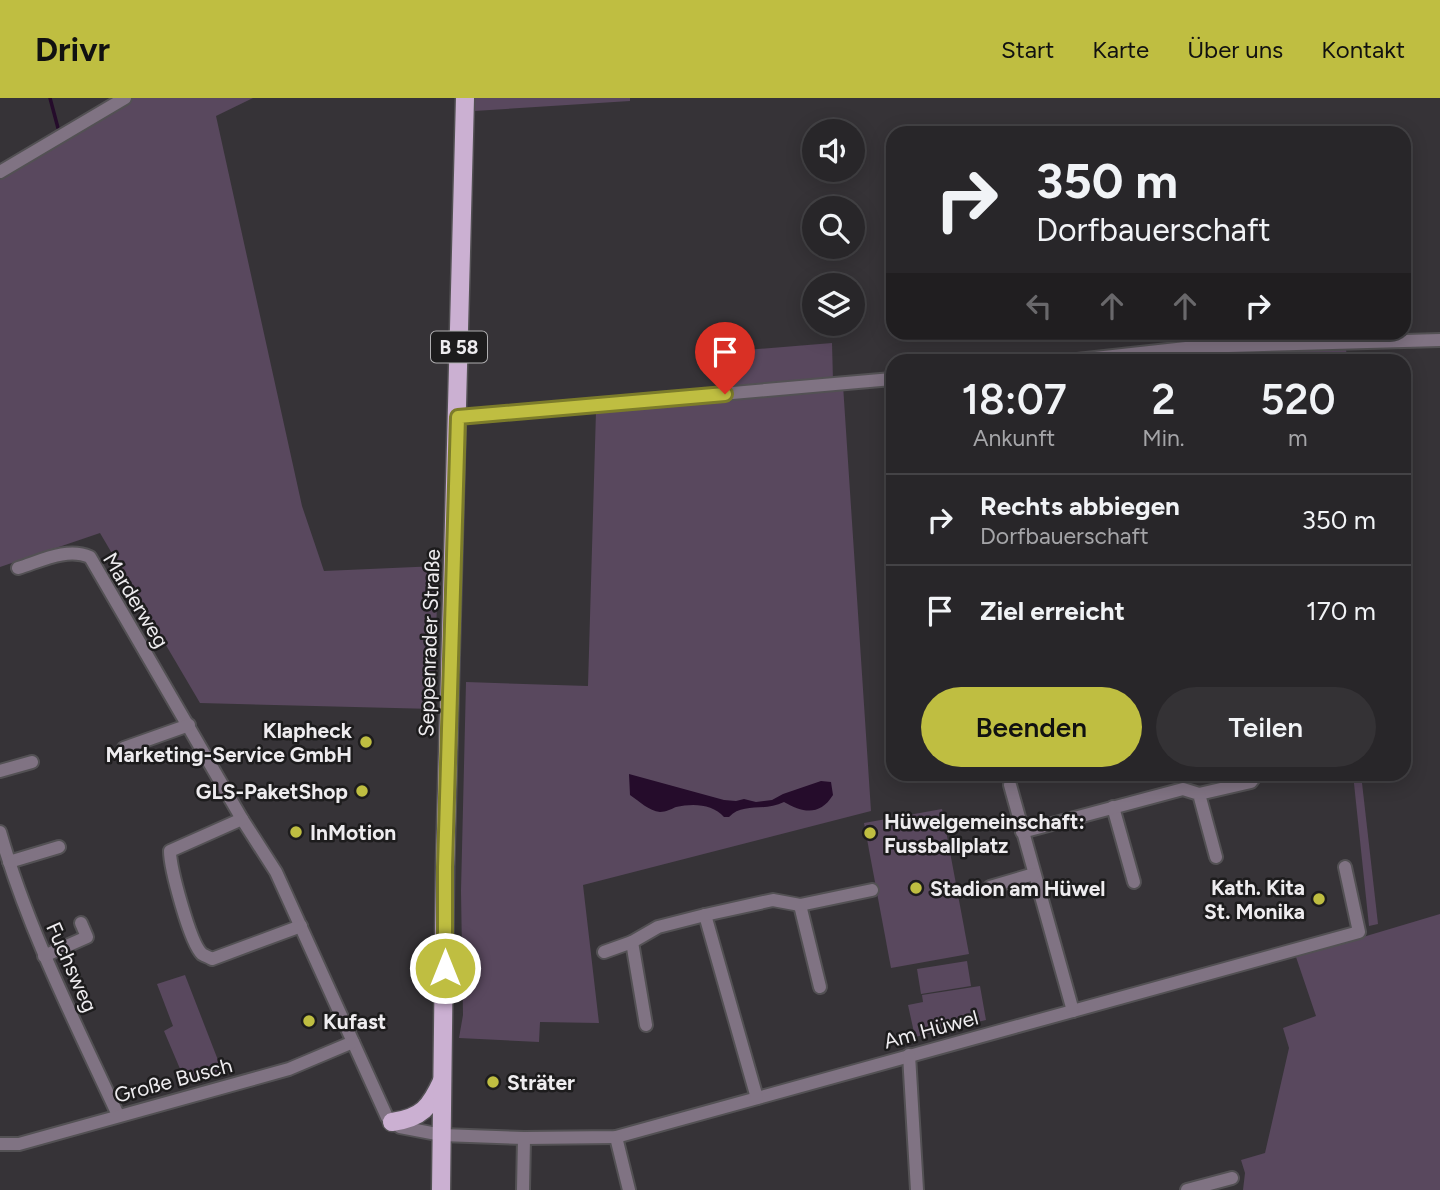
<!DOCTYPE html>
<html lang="de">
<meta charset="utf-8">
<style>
:root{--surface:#282629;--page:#343235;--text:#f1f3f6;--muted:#a5a5a8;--line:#444346;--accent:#bfbe41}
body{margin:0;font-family:Figtree,sans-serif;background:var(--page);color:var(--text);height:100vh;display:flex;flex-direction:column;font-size:26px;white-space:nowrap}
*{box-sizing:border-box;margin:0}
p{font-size:23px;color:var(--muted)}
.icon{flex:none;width:38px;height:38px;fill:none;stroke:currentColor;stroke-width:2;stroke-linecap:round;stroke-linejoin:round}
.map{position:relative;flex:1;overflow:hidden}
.side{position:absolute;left:886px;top:256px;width:525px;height:427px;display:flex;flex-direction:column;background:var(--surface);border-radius:21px;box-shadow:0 4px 18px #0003,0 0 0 2px var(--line)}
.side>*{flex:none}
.guide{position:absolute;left:886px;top:28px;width:525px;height:214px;border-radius:21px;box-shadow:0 4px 18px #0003,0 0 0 2px var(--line);background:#282629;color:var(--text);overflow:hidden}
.controls{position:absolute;left:802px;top:21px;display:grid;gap:14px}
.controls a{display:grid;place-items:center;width:63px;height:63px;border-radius:50%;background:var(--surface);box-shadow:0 4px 18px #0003,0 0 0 2px var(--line);font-size:35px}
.pin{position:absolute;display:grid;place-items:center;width:60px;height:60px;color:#fff;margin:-72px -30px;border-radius:50% 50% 50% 0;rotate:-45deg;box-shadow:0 0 7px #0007}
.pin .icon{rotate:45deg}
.me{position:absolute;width:77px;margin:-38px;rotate:0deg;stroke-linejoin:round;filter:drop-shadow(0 0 5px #0008)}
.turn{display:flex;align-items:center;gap:24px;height:147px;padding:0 35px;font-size:32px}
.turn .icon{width:91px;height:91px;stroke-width:2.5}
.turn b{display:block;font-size:49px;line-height:60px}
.lanes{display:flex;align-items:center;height:66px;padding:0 35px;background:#0003;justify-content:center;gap:35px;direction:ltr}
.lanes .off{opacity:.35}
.eta{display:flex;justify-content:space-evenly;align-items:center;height:119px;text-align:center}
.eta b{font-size:42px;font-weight:600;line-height:49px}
.primary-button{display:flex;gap:14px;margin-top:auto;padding:14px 35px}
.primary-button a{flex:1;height:80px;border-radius:42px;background:var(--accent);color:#111;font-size:28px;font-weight:600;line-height:80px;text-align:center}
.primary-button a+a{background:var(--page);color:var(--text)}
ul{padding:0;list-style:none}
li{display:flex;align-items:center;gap:21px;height:91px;padding:0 35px;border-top:2px solid var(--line)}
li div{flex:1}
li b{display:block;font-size:26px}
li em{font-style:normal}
header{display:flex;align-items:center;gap:42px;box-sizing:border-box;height:98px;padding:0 35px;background:var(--accent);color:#111}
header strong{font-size:33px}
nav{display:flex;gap:38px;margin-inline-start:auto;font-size:24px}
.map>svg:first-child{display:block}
.green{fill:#59485e}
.water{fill:#250c2b}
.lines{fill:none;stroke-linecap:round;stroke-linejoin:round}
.stream{stroke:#250c2b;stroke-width:3.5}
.street-casing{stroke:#535154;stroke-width:16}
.primary-casing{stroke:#535154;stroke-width:21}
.street{stroke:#807383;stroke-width:12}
.primary{stroke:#cbb0d2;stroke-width:18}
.route-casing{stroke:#7c7c2a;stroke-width:18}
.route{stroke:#bfbe41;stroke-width:12}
.poi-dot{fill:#bfbe41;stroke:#1d1c1d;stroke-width:2.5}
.labels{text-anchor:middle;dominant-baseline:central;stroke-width:5;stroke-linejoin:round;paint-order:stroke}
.shield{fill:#1d1c1d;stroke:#afaeb0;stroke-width:2}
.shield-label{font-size:19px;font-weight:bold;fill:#eeecef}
.street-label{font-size:21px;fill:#eeecef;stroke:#1d1c1d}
.poi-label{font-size:21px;font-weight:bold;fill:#eeecef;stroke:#1d1c1d;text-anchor:start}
</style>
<header>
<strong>Drivr</strong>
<nav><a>Start</a><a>Karte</a><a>Über uns</a><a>Kontakt</a></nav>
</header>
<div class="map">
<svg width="1440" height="1092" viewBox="0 0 1440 1092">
<rect width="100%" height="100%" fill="#363337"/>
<!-- green -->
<g class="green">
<polygon points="126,0 253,0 216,18 302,408 324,473 438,468 434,611 200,605 100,435 0,469 0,75"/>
<polygon points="474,0 630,0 630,3 474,13"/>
<polygon points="832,245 833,283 725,294 721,254"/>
<polygon points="1346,252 1348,262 1197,262 1196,255"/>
<polygon points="843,287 871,713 583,787 599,925 540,924 539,944 459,940 463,917 461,793 466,584 588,588 596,313"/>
<polygon points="1353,676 1361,676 1378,826 1369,828"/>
<polygon points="942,711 969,856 891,870 864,725"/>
<polygon points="1440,816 1440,1092 1243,1092 1245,1075 1241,1062 1265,1055 1289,950 1283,930 1316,918 1296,859"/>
<polygon points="967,863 971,888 921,896 917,871"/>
<polygon points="185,877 223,975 186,985 164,933 173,928 157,886"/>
<polygon points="980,888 986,922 915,939 908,907 923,904 922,897"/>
</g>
<!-- water -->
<path class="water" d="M 629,676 L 724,702 L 736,703 L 744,701 L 756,704 L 772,702 L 783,696 L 821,683 L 831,684 L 833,697 C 820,718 803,715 784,704 C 764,714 743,704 729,719 L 724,719 C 713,706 693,705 676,709 C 671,711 666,714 660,714 C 649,713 639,703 630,697 Z"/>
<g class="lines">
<!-- stream -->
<polyline class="stream" points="50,0 58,30"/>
<!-- street casing -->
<g class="street-casing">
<g id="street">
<polyline points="0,74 125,0"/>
<polyline points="1077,262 1195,249 1440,242"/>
<polyline points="458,319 892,281"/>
<path d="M 18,470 C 41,463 67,449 90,459 L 242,721 L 276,774 L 387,1019 L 400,1029 L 442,1037 L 524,1040 L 616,1039 L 1359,834 L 1345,769"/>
<polyline points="124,650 189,627"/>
<polyline points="0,673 32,664"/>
<polyline points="1010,687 1073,913"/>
<polyline points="1199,696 1251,684 1257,676"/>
<polyline points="1113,709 1134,784"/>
<path d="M 242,721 L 170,753 C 170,770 190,845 202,856 C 205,858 209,859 212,861 L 301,828"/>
<path d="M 0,734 C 28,832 75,924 118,1017"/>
<polyline points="1022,734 1183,691 1199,696 1216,759"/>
<polyline points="9,764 59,749"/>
<polyline points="990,789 1034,776"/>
<polyline points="800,807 820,889"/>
<polyline points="705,817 757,1000"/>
<polyline points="632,844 646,927"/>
<polyline points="604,854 632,844 658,829 705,817 773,802 800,807 872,792"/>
<polyline points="44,858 87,839 81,825"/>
<polyline points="909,957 917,1092"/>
<polyline points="616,1039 629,1092"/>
<polyline points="0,1046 19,1046 289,971 353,944"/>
<polyline points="523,1092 524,1040"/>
<polyline points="1187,1092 1232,1080"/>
</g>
</g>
<!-- primary casing -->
<g class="primary-casing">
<g id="primary">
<path d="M 392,1024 C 422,1020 430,1009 442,983"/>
<polyline points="441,1092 445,769 465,0"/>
</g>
</g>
<!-- street -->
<use href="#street" class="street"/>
<!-- primary -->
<use href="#primary" class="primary"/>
</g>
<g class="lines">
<!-- route casing -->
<g class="route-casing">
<polyline id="route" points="445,870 445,769 458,319 725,296"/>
</g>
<!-- route -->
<use href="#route" class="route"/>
</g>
<!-- markers -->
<g class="poi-dot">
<circle cx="366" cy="644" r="7"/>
<circle cx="362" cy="693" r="7"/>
<circle cx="296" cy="734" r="7"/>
<circle cx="870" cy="735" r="7"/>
<circle cx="916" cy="790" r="7"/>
<circle cx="1319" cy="801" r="7"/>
<circle cx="309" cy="923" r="7"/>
<circle cx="493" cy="984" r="7"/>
</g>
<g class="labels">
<!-- shield labels -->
<rect class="shield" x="431" y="233.5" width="56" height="31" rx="5"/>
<g class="shield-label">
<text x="459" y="249">B 58</text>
</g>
<!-- street labels -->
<g class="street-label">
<text transform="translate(136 502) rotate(59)">Marderweg</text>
<text transform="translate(429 545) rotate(-88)">Seppenrader Straße</text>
<text transform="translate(72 869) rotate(66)">Fuchsweg</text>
<text transform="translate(931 931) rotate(-15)">Am Hüwel</text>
<text transform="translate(173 982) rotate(-15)">Große Busch</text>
</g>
<!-- poi labels -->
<g class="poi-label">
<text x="352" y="632" text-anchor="end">Klapheck<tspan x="352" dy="24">Marketing-Service GmbH</tspan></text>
<text x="348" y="693" text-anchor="end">GLS-PaketShop</text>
<text x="884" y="723">Hüwelgemeinschaft:<tspan x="884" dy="24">Fussballplatz</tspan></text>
<text x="310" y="734">InMotion</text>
<text x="1305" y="789" text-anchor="end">Kath. Kita<tspan x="1305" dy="24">St. Monika</tspan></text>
<text x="930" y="790">Stadion am Hüwel</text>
<text x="323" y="923">Kufast</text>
<text x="507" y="984">Sträter</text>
</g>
</g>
</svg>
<div class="controls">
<a><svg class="icon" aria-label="sound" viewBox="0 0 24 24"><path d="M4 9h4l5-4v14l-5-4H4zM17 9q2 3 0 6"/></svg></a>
<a><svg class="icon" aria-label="search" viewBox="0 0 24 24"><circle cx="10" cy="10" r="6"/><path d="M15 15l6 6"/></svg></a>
<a><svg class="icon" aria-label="layers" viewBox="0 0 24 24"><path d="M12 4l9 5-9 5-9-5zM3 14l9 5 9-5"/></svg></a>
</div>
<div class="pin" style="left:725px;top:296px;background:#d93025"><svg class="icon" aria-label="arrive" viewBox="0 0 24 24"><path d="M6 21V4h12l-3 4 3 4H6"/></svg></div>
<svg class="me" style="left:445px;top:870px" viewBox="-20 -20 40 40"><circle r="17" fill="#bfbe41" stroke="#fff" stroke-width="3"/><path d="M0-11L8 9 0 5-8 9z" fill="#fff"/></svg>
<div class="guide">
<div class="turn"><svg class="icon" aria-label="right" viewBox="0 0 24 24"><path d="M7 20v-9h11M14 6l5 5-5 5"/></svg><div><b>350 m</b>Dorfbauerschaft</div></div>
<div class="lanes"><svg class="icon off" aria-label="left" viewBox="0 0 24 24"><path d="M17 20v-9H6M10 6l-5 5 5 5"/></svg><svg class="icon off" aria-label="ahead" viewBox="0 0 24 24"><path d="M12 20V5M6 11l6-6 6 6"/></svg><svg class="icon off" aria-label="ahead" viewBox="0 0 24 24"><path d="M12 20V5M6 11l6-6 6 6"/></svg><svg class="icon" aria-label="right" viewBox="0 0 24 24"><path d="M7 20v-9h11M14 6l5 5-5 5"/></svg></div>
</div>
<section class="side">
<div class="eta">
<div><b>18:07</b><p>Ankunft</p></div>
<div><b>2</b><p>Min.</p></div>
<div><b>520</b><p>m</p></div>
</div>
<ul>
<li><svg class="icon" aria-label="right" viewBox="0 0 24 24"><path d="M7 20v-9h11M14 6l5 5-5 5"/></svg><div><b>Rechts abbiegen</b><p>Dorfbauerschaft</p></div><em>350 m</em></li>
<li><svg class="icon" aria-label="arrive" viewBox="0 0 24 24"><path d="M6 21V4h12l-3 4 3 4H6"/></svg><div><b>Ziel erreicht</b></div><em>170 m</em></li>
</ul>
<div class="primary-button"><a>Beenden</a><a>Teilen</a></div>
</section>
</div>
